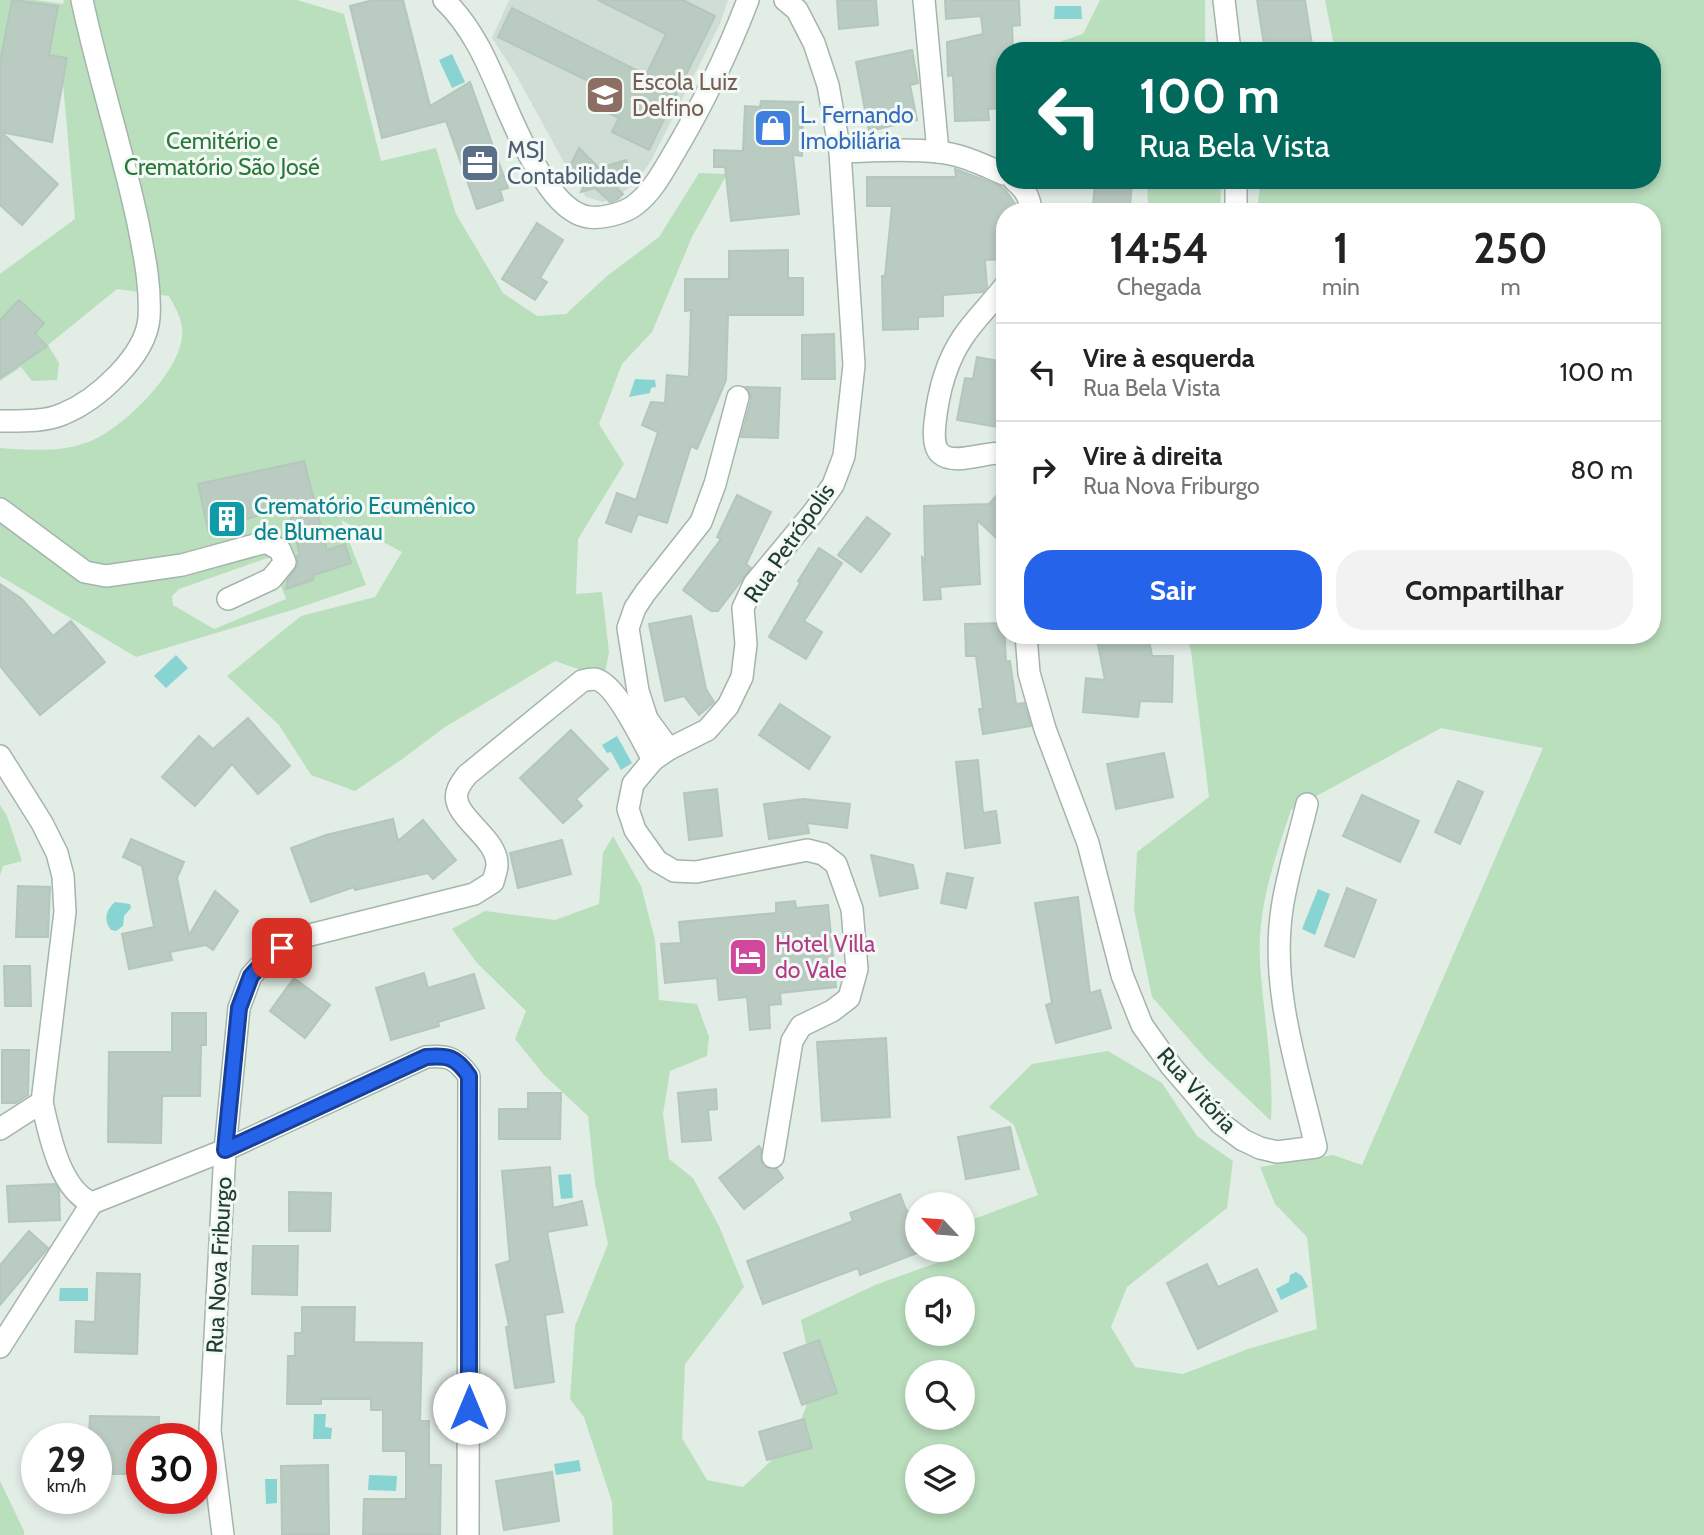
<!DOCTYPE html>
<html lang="pt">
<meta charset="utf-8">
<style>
:root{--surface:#fff;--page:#f2f2f2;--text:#222;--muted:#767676;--line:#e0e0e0;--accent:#2563eb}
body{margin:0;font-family:Cabin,sans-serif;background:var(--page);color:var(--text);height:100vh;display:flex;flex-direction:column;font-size:26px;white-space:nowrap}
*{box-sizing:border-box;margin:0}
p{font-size:23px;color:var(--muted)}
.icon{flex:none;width:38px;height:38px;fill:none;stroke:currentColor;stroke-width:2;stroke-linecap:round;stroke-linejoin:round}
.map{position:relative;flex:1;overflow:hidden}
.side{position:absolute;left:996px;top:203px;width:665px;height:441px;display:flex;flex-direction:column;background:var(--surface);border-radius:28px;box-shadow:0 4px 10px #0003}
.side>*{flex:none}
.guide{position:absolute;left:996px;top:42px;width:665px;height:147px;border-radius:28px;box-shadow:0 4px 10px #0003;background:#00695c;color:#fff;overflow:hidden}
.needle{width:46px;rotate:296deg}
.tools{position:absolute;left:905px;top:1192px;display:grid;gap:14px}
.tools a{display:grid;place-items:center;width:70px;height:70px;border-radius:50%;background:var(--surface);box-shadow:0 4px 10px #0003;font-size:35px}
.speed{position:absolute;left:21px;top:1423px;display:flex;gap:14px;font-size:35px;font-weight:700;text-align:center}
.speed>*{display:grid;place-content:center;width:91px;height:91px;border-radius:50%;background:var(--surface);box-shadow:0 4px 10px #0003;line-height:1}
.speed small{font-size:18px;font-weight:400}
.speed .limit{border:10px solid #d22;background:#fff;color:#111}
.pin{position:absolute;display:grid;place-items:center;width:60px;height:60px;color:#fff;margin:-30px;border-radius:14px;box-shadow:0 4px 10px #0006}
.me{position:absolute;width:77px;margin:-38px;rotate:0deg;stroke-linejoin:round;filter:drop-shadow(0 0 5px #0008)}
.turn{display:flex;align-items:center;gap:24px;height:147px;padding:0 28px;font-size:32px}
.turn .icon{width:91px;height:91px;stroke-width:2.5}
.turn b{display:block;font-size:49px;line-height:60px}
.eta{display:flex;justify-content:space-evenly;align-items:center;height:119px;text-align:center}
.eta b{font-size:42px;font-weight:700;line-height:49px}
.button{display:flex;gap:14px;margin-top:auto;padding:14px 28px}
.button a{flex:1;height:80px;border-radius:28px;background:var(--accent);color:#fff;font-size:28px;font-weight:700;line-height:80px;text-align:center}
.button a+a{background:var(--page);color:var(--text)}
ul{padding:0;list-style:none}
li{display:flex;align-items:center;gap:21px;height:98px;padding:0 28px;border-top:2px solid var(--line)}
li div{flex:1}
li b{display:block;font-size:26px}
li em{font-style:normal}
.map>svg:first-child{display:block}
.built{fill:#d0ddd5}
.green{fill:#badfbd;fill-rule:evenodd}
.water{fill:#88d4d2}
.building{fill:#bacbc1;stroke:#b4c7bc;stroke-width:2}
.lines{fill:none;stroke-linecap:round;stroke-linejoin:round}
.minor-casing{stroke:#a4b5ac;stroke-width:24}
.minor{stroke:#fff;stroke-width:21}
.route-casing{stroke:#184099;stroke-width:18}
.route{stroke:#2563eb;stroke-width:12}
.labels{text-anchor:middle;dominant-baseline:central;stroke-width:6;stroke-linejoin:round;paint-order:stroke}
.education-label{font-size:23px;fill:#785e54;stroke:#f3f9f5;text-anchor:start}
.shop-label{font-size:23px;fill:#366cbe;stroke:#f3f9f5;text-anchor:start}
.park-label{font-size:23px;fill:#2a773a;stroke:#f3f9f5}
.service-label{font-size:23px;fill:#4e5e75;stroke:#f3f9f5;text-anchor:start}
.culture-label{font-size:23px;fill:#0d838f;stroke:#f3f9f5;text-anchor:start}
.street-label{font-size:23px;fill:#213e31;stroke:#f3f9f5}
.hotel-label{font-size:23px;fill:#b23c85;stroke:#f3f9f5;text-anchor:start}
</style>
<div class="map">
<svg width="1704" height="1535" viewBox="0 0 1704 1535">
<rect width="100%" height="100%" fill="#e2ede6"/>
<!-- built -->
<polygon class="built" points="509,0 728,0 720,24 652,159 637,182 625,191 603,202 586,197 566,166 516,75 492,38"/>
<!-- green -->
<g class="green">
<path d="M 0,0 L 35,0 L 63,4 L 64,0 L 297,0 L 344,14 L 381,161 L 436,148 L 456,214 L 503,293 L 537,316 L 566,314 L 607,276 L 659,237 L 699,173 L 727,174 L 692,237 L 652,332 L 622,364 L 599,424 L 624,464 L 578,539 L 576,594 L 602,592 L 609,652 L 604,678 L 555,661 L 445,727 L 401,760 L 355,791 L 311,775 L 279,725 L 227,676 L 301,616 L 375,597 L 402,552 L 341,520 L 366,585 L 289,611 L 136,657 L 0,576 L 0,448 C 31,450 62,453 91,441 C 124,427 178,374 182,337 C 184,322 176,309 169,296 L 117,289 L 48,345 L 59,363 L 57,380 L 32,381 L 21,367 L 0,381 L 0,274 L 75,219 L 63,83 L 0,71 ZM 270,557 L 286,599 L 214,629 L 173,605 L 172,596 L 179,589 Z"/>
<polygon points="1100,0 1205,0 1205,51 1039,51 1041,48 1083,34"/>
<path d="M 1325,0 L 1704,0 L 1704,1535 L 613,1535 L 612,1502 L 584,1417 L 570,1399 L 575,1326 L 608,1244 L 595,1183 L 588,1116 L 544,1075 L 515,1039 L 526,1011 L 477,963 L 452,929 L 485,911 L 555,920 L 599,904 L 603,853 L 613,836 L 641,886 L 655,940 L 659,1000 L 697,1004 L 709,1037 L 707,1056 L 670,1071 L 663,1114 L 669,1159 L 693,1178 L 719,1226 L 744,1287 L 685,1364 L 682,1438 L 707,1480 L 743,1487 L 793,1440 L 815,1384 L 801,1320 L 875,1285 L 953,1257 L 956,1250 L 962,1250 L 963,1232 L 966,1222 L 1038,1195 L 1014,1125 L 989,1107 L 1032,1064 L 1108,1051 L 1162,1083 L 1197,1136 L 1233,1161 L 1227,1208 L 1127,1287 L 1111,1327 L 1135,1367 L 1183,1374 L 1248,1349 L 1317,1329 L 1307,1237 L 1275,1204 L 1260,1167 L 1333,1155 L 1362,1165 L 1543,748 L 1441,728 L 1291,810 C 1275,858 1257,908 1260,961 C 1263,1014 1274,1067 1271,1121 L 1207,1060 L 1152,997 L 1134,910 L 1137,852 L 1209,797 L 1191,651 L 1186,635 L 1652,635 L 1652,212 L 1257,212 L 1260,185 L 1313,189 L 1318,180 L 1652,180 L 1652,51 L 1335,51 ZM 917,1288 L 962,1288 L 962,1334 L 917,1334 ZM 917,1372 L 962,1372 L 962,1418 L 917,1418 ZM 917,1456 L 962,1456 L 962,1502 L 917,1502 Z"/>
<polygon points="1147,180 1218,180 1221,185 1220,212 1127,212 1148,205"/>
<polygon points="0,805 7,816 22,861 3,866 0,876"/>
<polygon points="0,1481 24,1531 24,1535 0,1535"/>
</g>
<!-- water -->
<g class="water">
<polygon points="1055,6 1081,6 1082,19 1054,19"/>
<polygon points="452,54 465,82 452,88 439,60"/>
<polygon points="635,379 655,380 656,387 651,388 650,393 629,397"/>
<polygon points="176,655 188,668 166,688 154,676"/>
<polygon points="617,736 632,763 621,770 611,752 607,753 602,745"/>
<polygon points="1318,889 1330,894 1315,935 1302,929"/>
<path d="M 115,902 L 130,904 L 131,908 L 124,916 L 123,926 L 116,931 L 111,930 C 103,920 106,910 115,902 Z"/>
<polygon points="571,1174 573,1198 561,1199 558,1175"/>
<polygon points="1296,1272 1302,1276 1308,1287 1281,1300 1276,1289 1289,1282 1290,1275"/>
<polygon points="60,1288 88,1288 88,1301 59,1301"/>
<polygon points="314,1414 326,1414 325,1427 332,1428 331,1439 313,1439"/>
<polygon points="579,1460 581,1471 556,1475 554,1464"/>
<polygon points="369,1475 397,1476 396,1491 368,1490"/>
<polygon points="265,1479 277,1479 277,1503 266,1504"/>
</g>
<!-- building -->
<g class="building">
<polygon points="12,0 58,6 49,55 67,58 52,142 1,132 58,184 22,225 0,205 0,62"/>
<polygon points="373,0 403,0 430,106 470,82 508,188 500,190 503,200 477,209 446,121 382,138 350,6"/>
<polygon points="598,0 683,0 715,16 649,150 612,132 619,118 599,108 607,90 498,37 512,8 646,75 666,34"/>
<polygon points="837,0 876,0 878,25 839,29"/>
<polygon points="945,0 1019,0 1020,25 1012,26 1013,51 1004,51 1004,108 988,109 989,120 955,121 953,75 948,76 947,42 983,34 981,16 946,19"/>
<polygon points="1257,0 1305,0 1312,45 1296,46 1297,51 1265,51"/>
<polygon points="912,50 918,83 910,85 917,120 869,131 856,62"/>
<polygon points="761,101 803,102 802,156 793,155 799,214 731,221 725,167 714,167 714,150 743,151 745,106 760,107"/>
<polygon points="579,148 599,168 626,160 631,175 611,182 623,194 618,199 610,202 595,188 581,192 587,180 571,164"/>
<polygon points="955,169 1000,186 1006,191 1017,207 1018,212 1004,212 1004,259 985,260 987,287 983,292 943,295 943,316 918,317 918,329 883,330 882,276 885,276 892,206 867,206 867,177 956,177"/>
<polygon points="1095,180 1132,180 1130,208 1093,206"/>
<polygon points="537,223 563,240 540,278 547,282 535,300 502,279"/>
<polygon points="788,250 788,278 803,278 803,315 728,315 726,380 697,449 691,446 667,523 638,514 631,532 606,523 617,493 636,500 658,432 642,425 651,402 665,403 667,375 689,377 691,310 685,311 685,279 729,279 729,251"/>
<polygon points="19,300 44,323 35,334 47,346 0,378 0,320"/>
<polygon points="834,334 835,379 802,379 802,335"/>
<polygon points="977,357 1004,362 1004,428 957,420 965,378 973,379"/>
<polygon points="746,387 780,388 778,438 741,437 751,400 750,393"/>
<polygon points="304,461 327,550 345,544 351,563 314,575 313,580 286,589 288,579 298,565 297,556 300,555 288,507 208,530 198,484"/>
<polygon points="1004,487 1004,545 977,520 980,584 940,587 941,599 924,600 922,557 925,560 924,506 989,504"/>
<polygon points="737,495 771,512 746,564 751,568 718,611 711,611 683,590 721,539 717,537"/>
<polygon points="867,517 890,534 861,572 838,555"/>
<polygon points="819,548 842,563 804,621 822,632 806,659 769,637 800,583 798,581"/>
<polygon points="0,584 22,599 53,636 71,621 105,662 40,715 0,666"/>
<polygon points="691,616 706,689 714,702 699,715 684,696 665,701 649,624"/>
<polygon points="1004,623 1006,662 1010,661 1016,704 1024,703 1031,726 983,734 979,709 983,709 976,656 966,656 965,624"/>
<polygon points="1096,635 1148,635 1152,656 1173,656 1172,702 1140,701 1138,717 1083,712 1086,678 1105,680"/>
<polygon points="780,704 830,737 809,769 759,735"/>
<polygon points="248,718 290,766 258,794 232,764 195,806 162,777 199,736 213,749"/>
<polygon points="571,730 608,769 576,799 582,806 563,823 520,778"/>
<polygon points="1164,753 1173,797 1116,809 1107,764"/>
<polygon points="978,760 983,813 996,811 1000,843 965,848 956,762"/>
<polygon points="1458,781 1483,792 1460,844 1435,832"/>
<polygon points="717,789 722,836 689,840 684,793"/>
<polygon points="1362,795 1419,821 1400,862 1343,836"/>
<polygon points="803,799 850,804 847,828 807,823 809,833 769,839 764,804"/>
<polygon points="393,819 398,841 423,820 456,860 433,879 428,873 355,890 354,887 311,902 291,848 326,835"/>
<polygon points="131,839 184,862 177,878 189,935 215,891 238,911 213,950 206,945 170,952 172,960 129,969 122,934 154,927 142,866 123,857"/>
<polygon points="562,840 571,874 518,888 510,853"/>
<polygon points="871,855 913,865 918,888 880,896"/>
<polygon points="947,873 973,878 966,908 941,903"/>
<polygon points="18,886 50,887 48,937 16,937"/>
<polygon points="1347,888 1376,900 1354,957 1325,946"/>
<polygon points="1078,897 1090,993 1100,990 1111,1028 1056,1043 1046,1005 1052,1003 1035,903"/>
<polygon points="795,901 796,908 828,905 836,987 780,993 781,1004 769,1005 770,1028 750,1030 747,997 719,1000 717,978 665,983 661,944 681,943 679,922 776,913 776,903"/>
<polygon points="4,966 30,966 31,1006 5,1006"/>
<polygon points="424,973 428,988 474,974 484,1008 438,1022 439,1026 391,1040 376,988"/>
<polygon points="294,978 330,1005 305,1038 270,1011"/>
<polygon points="172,1013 206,1013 206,1045 201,1045 200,1096 162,1096 161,1143 108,1142 109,1052 172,1052"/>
<polygon points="886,1038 890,1117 822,1121 817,1042"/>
<polygon points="2,1050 29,1050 28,1095 16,1103 2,1103"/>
<polygon points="716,1089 717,1109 708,1110 711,1140 682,1142 678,1093"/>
<polygon points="528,1093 561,1093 560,1139 499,1139 499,1109 528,1109"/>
<polygon points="1010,1127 1019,1169 966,1179 958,1137"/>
<polygon points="759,1146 761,1149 761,1161 764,1167 777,1169 783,1178 744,1209 719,1178"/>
<polygon points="550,1167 553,1208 582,1201 587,1225 547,1232 563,1312 545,1315 554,1382 515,1388 506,1327 509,1326 496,1265 510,1261 502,1171"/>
<polygon points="55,1184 59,1190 60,1220 9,1222 7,1186"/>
<polygon points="289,1192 331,1193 330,1231 289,1231"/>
<polygon points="900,1194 907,1212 917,1209 917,1253 860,1275 858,1268 763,1304 747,1261 853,1221 850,1213"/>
<polygon points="29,1231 48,1248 0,1305 0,1265"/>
<polygon points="253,1246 298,1246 297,1295 252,1294"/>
<polygon points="1207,1264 1218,1287 1257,1269 1277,1311 1198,1349 1167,1283"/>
<polygon points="97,1273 140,1274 137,1354 75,1352 76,1321 95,1322"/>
<polygon points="302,1307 355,1307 354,1342 422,1343 420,1421 429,1421 429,1465 441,1465 440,1535 363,1535 364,1499 406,1499 406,1451 383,1451 383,1410 371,1410 371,1399 321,1399 321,1404 287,1404 288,1356 295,1356 295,1333 302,1333"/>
<polygon points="819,1340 837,1393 802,1405 784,1353"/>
<polygon points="90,1416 159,1417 158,1438 142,1438 142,1474 96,1474 96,1438 89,1438"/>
<polygon points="804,1419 812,1448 767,1460 759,1432"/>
<polygon points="328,1465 329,1535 282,1535 281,1466"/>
<polygon points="552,1472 559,1521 504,1530 496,1481"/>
</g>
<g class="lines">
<!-- minor casing -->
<g class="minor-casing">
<g id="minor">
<path d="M 444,0 C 489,43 500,106 531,158 C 543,179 563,214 589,217 C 602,219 625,213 635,205 C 651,193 661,175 671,158 C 701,108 727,55 748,0"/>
<polyline points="924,0 938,152"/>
<polyline points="1224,0 1230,51"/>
<path d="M 840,152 C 872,151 906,148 938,152 C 961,154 983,165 1004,174"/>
<path d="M 1014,180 C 1025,189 1030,197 1031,212"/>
<polyline points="1236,180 1236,212"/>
<path d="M 1004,287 C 991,304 975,319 963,337 C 946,362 938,394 935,423 C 934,432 933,448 941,454 C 955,466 987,451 1004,453"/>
<path d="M 0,421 C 20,421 45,422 63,414 C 97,400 146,356 149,318 C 151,285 144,254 138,223 C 122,148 98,75 82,0"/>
<polyline points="0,509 85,572 106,576 182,565 266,542 280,550 285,562 271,579 228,599"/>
<path d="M 1026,635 L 1029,673 L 1045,729 L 1088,843 L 1122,975 L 1142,1025 L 1171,1066 L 1220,1123 L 1243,1140 L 1260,1148 L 1277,1152 L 1316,1147 C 1298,1069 1270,989 1282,909 C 1287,874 1299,838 1307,804"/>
<polyline points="669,749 647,719 638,691 628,628 635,608 645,593 701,522 715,484 738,397"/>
<path d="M 0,756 L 42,823 L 57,853 L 63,876 L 65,912 L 42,1102 C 49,1134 60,1190 92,1203 L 225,1150 L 426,1057 C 448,1055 456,1058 469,1076 L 468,1535"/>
<polyline points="0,1129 42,1102"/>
<polyline points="773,1157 792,1041 801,1026 832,1011 849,998 857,969 852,909 836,864 823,854 807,850 696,872 674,871 657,861 635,830 628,809 633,784 653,760 669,749 707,730 728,706 742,677 746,644 743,608 754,584 813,513 833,485 844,456 854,365 840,152 828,85 814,43 797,10 785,0"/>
<polyline points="0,1347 92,1203"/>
<path d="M 223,1535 L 210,1431 L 225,1150 L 239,1008 L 251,976 L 269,956 L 294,939 L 474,894 L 493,882 C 494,877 497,870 497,865 C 498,836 447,815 458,789 C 460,784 464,779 467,775 L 582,681 C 586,680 590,679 594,679 C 615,681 643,742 653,760"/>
</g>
</g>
<!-- minor -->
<use href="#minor" class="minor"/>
</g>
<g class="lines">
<!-- route casing -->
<g class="route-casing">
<path id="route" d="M 282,948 L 269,956 L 251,976 L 239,1008 L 225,1150 L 426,1057 C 448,1055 456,1057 469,1076 L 469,1408"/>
</g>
<!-- route -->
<use href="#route" class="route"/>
</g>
<!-- icons -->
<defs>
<g id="school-square" transform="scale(2.0125)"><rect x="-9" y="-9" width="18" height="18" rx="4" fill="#8d6e63" stroke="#f3f9f5"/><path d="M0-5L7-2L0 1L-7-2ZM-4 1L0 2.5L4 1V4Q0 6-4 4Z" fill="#fff"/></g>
<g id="shop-square" transform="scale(2.0125)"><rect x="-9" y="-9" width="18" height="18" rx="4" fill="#3f7fe0" stroke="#f3f9f5"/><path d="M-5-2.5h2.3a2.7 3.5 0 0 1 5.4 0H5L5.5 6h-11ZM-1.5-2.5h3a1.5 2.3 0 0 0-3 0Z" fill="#fff"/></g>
<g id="office-square" transform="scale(2.0125)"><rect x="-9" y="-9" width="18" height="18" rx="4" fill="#5c6f8a" stroke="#f3f9f5"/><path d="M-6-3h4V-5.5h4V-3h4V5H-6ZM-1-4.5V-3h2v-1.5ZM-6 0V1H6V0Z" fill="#fff"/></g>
<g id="building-square" transform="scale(2.0125)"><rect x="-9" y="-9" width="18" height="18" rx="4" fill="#0f9aa8" stroke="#f3f9f5"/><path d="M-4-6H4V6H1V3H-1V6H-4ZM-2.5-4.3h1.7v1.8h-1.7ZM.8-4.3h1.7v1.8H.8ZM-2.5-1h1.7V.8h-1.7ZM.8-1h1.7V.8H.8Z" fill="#fff"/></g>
<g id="hotel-square" transform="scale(2.0125)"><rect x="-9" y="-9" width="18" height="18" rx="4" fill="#d1479c" stroke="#f3f9f5"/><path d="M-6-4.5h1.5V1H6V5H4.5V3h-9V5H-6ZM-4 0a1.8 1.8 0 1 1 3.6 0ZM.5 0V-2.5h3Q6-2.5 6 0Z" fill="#fff"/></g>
</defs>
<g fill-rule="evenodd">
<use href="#school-square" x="605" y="95"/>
<use href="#shop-square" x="773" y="128"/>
<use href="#office-square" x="480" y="163"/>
<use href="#building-square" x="227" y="519"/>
<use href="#hotel-square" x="748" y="957"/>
</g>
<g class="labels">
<!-- education labels -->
<g class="education-label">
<text x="632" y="82">Escola Luiz<tspan x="632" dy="26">Delfino</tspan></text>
</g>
<!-- shop labels -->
<g class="shop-label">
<text x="800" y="115">L. Fernando<tspan x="800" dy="26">Imobiliária</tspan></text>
</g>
<!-- park labels -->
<g class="park-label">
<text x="222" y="141">Cemitério e<tspan x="222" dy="26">Crematório São José</tspan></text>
</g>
<!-- service labels -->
<g class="service-label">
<text x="507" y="150">MSJ<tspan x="507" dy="26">Contabilidade</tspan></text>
</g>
<!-- culture labels -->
<g class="culture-label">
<text x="254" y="506">Crematório Ecumênico<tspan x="254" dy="26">de Blumenau</tspan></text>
</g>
<!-- street labels -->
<g class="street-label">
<text transform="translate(789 543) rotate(-55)">Rua Petrópolis</text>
<text transform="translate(1197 1090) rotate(48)">Rua Vitória</text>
<text transform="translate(219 1265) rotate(-87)">Rua Nova Friburgo</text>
</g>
<!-- hotel labels -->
<g class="hotel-label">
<text x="775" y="944">Hotel Villa<tspan x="775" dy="26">do Vale</tspan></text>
</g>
</g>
</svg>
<div class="tools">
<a><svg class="needle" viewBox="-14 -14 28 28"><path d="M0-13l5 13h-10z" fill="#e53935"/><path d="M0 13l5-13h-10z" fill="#767676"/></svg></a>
<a><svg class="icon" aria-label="sound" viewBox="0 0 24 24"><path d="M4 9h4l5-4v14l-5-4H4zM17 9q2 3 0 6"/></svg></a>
<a><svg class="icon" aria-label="search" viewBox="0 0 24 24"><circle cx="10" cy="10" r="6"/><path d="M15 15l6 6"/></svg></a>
<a><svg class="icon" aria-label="layers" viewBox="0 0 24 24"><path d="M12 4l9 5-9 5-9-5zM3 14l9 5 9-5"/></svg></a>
</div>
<div class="speed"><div>29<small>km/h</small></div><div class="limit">30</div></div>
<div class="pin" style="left:282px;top:948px;background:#d93025"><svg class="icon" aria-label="arrive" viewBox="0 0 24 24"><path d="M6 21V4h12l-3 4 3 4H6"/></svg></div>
<svg class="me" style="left:469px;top:1408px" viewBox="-20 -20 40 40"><circle r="19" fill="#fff"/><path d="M0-13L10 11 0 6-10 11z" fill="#2563eb"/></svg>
<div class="guide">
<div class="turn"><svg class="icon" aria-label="left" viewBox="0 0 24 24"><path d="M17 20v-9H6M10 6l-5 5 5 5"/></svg><div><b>100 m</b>Rua Bela Vista</div></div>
</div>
<section class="side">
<div class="eta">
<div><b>14:54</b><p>Chegada</p></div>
<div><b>1</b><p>min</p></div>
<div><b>250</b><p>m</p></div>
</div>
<ul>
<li><svg class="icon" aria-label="left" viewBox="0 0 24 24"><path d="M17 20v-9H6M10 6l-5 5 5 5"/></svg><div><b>Vire à esquerda</b><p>Rua Bela Vista</p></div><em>100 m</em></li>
<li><svg class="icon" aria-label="right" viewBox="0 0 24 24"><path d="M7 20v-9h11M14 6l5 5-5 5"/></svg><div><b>Vire à direita</b><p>Rua Nova Friburgo</p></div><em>80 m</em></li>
</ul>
<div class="button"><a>Sair</a><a>Compartilhar</a></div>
</section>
</div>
